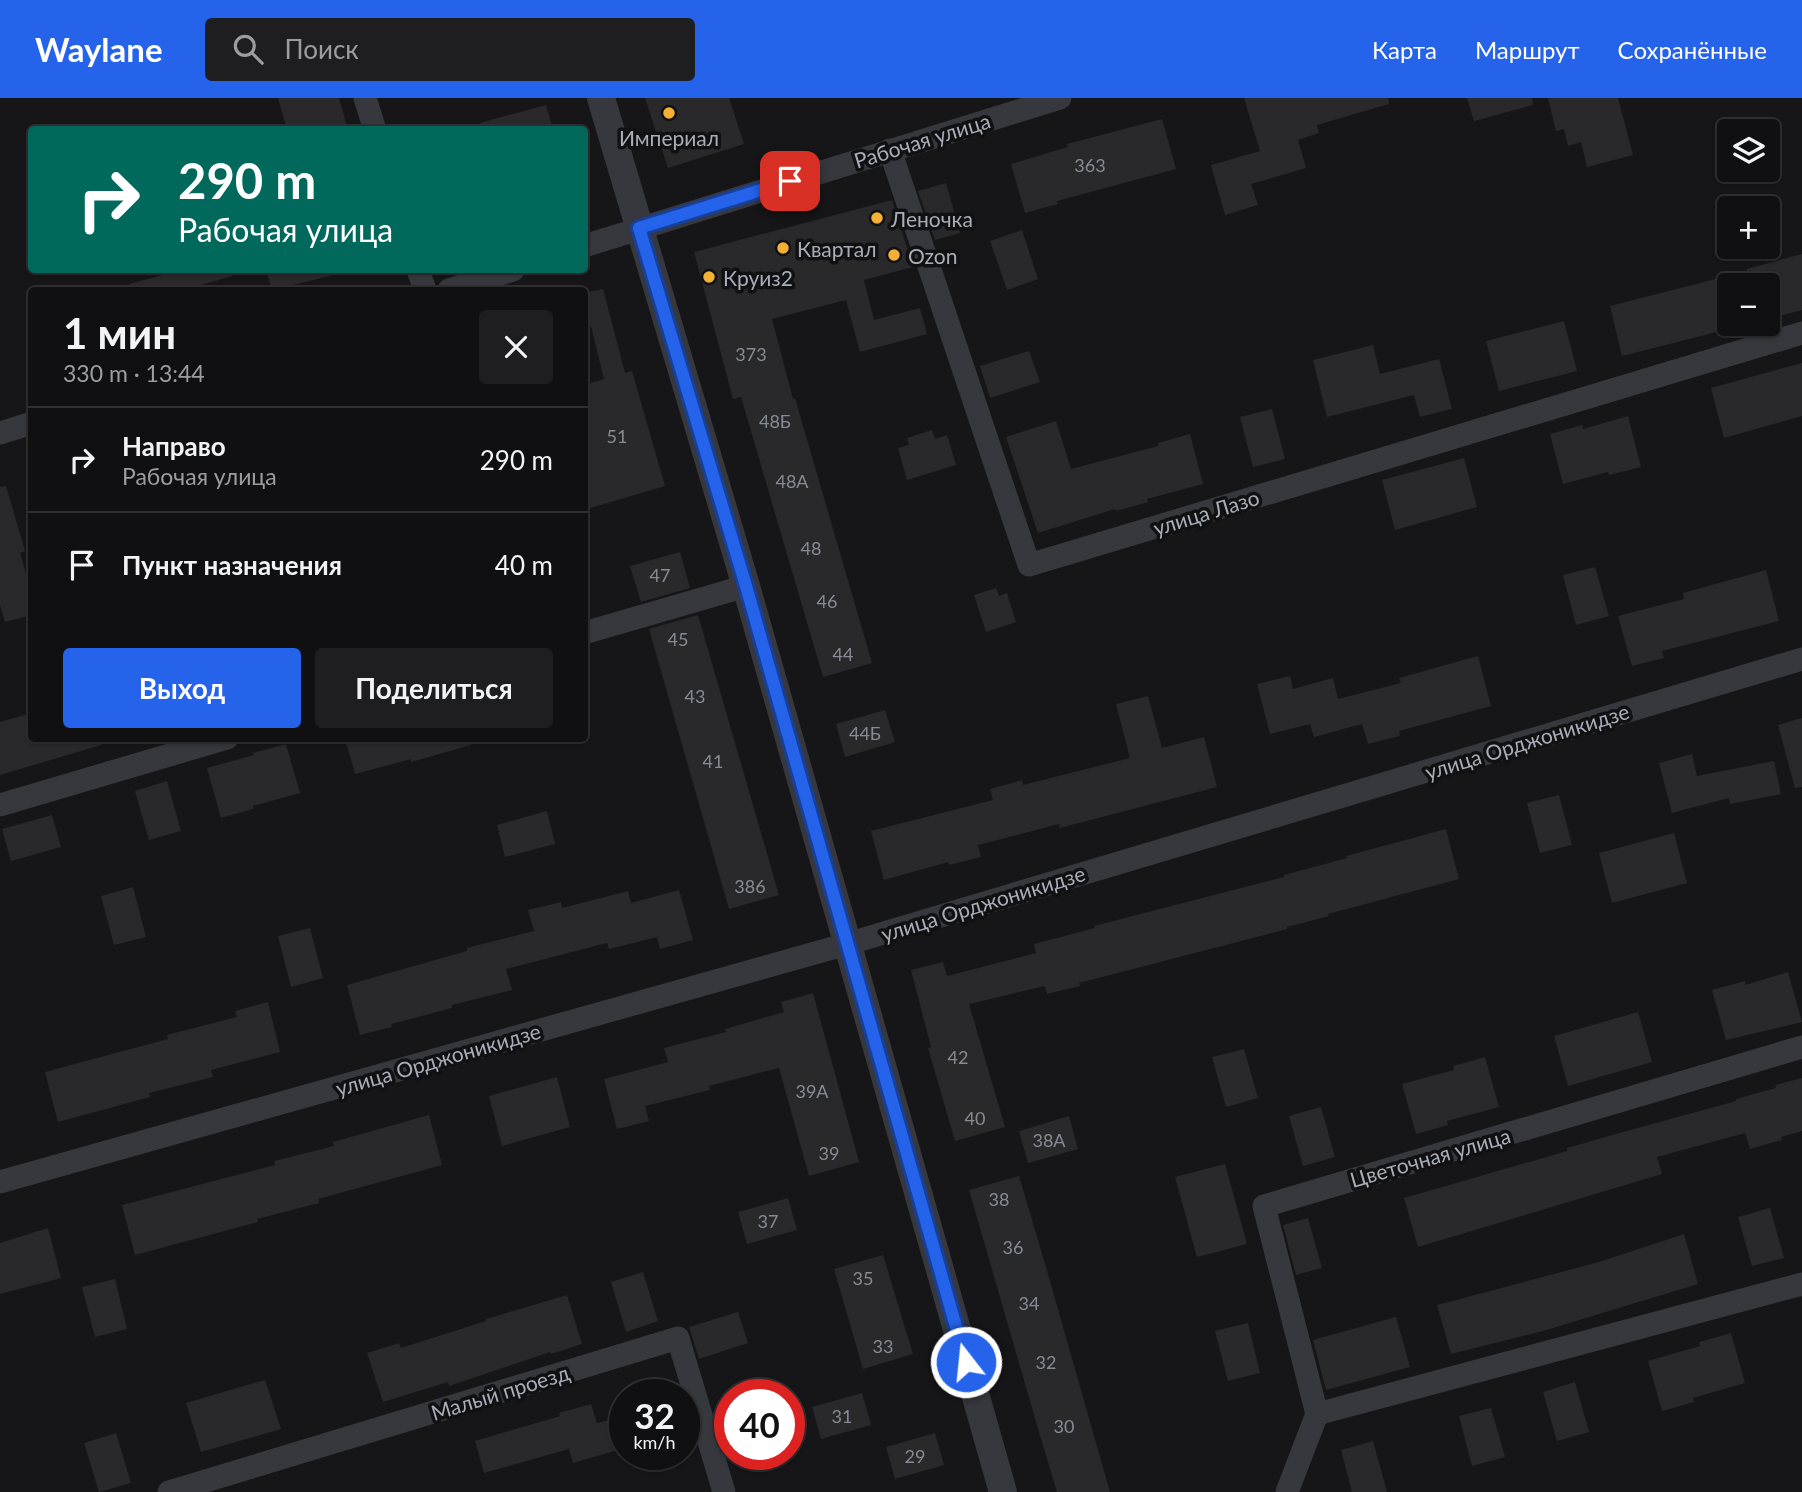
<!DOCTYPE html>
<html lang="ru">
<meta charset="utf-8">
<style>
:root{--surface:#101012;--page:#1e1e20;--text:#f1f3f6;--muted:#9c9d9f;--line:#303032;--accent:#2563eb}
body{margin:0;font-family:Lato,sans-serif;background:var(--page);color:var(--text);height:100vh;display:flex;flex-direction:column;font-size:26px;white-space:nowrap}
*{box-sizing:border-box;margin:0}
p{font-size:23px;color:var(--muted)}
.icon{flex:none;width:38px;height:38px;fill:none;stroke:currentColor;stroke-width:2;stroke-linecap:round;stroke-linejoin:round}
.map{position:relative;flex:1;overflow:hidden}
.side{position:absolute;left:28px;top:189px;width:560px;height:455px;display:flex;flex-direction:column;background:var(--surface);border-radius:7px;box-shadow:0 2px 5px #0004,0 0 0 2px var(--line)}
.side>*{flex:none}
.top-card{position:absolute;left:28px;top:28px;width:560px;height:147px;border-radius:7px;box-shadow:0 2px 5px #0004,0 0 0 2px var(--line);background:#00695c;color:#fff;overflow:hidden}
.controls{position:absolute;left:1717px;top:21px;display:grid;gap:14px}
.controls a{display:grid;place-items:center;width:63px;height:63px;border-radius:7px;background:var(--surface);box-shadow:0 2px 5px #0004,0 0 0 2px var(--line);font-size:35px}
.speed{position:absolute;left:609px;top:1281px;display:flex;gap:14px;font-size:35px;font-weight:700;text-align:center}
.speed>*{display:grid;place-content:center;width:91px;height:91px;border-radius:50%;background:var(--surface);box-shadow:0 2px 5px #0004,0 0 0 2px var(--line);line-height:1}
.speed small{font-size:18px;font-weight:400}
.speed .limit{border:10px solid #d22;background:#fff;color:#111}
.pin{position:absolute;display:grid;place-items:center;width:60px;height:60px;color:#fff;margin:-30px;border-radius:14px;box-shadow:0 4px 10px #0006}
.me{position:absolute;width:77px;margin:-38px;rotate:344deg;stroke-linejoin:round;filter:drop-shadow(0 0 5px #0008)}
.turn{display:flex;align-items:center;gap:24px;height:147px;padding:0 35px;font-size:32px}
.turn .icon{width:91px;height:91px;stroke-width:2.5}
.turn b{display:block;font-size:49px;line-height:60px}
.round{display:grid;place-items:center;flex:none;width:74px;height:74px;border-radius:7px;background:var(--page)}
.head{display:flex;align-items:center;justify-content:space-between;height:119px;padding:0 35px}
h1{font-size:42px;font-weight:700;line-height:52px}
.action{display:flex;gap:14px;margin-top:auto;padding:14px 35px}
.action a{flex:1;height:80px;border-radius:7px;background:var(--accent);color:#fff;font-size:28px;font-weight:700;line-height:80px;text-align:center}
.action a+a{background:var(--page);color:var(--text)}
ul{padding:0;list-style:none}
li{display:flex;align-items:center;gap:21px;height:105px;padding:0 35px;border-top:2px solid var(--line)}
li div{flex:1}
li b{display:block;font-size:26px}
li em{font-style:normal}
header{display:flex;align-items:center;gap:42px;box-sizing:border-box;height:98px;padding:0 35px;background:var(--accent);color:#fff}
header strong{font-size:33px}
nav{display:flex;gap:38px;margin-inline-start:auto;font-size:24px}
.search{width:490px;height:63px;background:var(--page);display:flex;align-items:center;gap:18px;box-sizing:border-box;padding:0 24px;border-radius:7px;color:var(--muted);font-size:26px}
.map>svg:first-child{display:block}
.building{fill:#29292c}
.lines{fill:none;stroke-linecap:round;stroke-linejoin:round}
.minor{stroke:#37383d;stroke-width:23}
.tertiary{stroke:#37383d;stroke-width:28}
.route-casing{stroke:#184099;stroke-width:18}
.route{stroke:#2563eb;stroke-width:12}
.poi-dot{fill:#f2b134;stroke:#111113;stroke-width:2.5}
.labels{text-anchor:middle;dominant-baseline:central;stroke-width:7;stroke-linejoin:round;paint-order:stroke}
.number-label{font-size:18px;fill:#888b94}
.poi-label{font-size:21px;fill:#a8adb8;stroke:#111113;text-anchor:start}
.street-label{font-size:21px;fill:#a8adb8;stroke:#111113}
</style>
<header>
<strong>Waylane</strong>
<div class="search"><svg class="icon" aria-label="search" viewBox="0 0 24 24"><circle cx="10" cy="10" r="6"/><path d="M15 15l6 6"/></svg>Поиск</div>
<nav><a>Карта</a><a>Маршрут</a><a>Сохранённые</a></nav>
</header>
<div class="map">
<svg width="1802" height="1394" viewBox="0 0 1802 1394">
<rect width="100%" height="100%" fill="#161618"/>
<!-- building -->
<g class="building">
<polygon points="278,0 339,0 348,32 287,32"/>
<polygon points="645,0 729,0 744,46 668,70"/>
<polygon points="1244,0 1388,0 1389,6 1317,27 1319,35 1298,42 1306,70 1251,86 1258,107 1225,117 1211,67 1260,53"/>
<polygon points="1467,0 1532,0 1533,7 1474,23"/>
<polygon points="1548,0 1618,0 1633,57 1587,69 1581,44 1568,48 1564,31 1556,33"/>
<polygon points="546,7 553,32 481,32 480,25"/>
<polygon points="1162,21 1176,71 1057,103 1058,106 1025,115 1011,66 1068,49 1067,46"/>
<polygon points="946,85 960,135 935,142 918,93"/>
<polygon points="892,102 913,169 864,182 874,222 920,210 927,236 860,254 846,202 772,221 793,301 795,300 872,565 823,579 741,299 733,301 694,154"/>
<polygon points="1022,132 1038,181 1007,192 990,143"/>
<polygon points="1802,156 1802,212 1768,221 1768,187 1729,187 1729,226 1748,226 1622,258 1610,208 1747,173 1747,171"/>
<polygon points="181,172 232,172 232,178 194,189 195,192 130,192 129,186"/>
<polygon points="266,172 329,172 330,178 272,192"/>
<polygon points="603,191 625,275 632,273 665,388 584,412 584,287 604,281 591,228 584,229 584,195"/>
<polygon points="1564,223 1577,273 1499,293 1486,243"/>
<polygon points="1373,247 1380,276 1439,261 1452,311 1420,319 1414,297 1327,319 1313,262"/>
<polygon points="1029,253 1040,284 990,300 980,268"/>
<polygon points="1802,265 1802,318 1724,340 1711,290"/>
<polygon points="1272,311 1285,361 1253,369 1240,319"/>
<polygon points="1628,318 1641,369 1609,377 1608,374 1563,386 1550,336 1582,327 1583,331"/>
<polygon points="1056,323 1071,371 1158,348 1158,345 1190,336 1203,386 1147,401 1148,404 1116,413 1115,411 1038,435 1006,339"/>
<polygon points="932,332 935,341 947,337 956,367 907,382 898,350 909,347 907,340"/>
<polygon points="1464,360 1477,409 1395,432 1382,382"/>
<polygon points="6,388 25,453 20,455 32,496 32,517 5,524 0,507 0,389"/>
<polygon points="680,454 690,490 641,504 630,468"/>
<polygon points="1595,469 1609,518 1576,527 1563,477"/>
<polygon points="1766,472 1779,523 1662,553 1664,560 1632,568 1618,518 1684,501 1683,495"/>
<polygon points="996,490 999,498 1007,495 1016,524 986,534 974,497"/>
<polygon points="698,517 779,797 729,811 649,531"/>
<polygon points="1478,558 1491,608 1399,633 1400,638 1368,646 1362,626 1314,639 1310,626 1270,636 1257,586 1290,578 1293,591 1333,580 1338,601 1401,585 1399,580"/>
<polygon points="1148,598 1162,650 1204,639 1217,689 1060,730 1059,726 978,747 981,759 949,767 948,764 884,782 871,733 993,702 990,691 1022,682 1023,687 1130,660 1116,606"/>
<polygon points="885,612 895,644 845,659 836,626"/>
<polygon points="32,615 32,640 100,640 101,647 0,677 0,624"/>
<polygon points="1802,620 1802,689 1795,690 1778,627"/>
<polygon points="345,640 470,640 471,647 411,664 411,661 355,676"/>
<polygon points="286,646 300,695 253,708 253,711 221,720 207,670 254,657 253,655"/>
<polygon points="1692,656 1697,678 1774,663 1781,696 1730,706 1729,700 1672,715 1659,665"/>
<polygon points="167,683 181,733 149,742 135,693"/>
<polygon points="1559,697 1572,747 1540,755 1527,705"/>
<polygon points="547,713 555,746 505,759 497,727"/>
<polygon points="52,717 61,749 11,763 2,731"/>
<polygon points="1446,731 1459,781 1328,816 1329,818 1287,829 1287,831 1079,885 1080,888 1047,896 1045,888 969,906 1005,1029 955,1043 928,950 931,949 911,872 943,864 947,878 1036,855 1034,846 1095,830 1094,828 1284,779 1284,777 1347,760 1346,758"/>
<polygon points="1674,735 1687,785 1612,805 1599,755"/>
<polygon points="133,789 146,839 114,847 101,798"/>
<polygon points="679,792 693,842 660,851 657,839 609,851 607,845 506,871 512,892 452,907 452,910 391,926 392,929 360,937 347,887 467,853 467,850 534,833 528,812 561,804 562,810 628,793 631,805"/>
<polygon points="310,830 323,880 291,889 278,838"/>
<polygon points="1788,874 1802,924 1726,942 1712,892 1745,883 1745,887"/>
<polygon points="813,895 859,1064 809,1078 779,970 709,988 710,992 645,1008 649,1023 617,1031 604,981 668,964 664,950 726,934 725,931 784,914 781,904"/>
<polygon points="268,904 280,954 211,972 213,979 149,995 150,999 58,1024 45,974 168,941 167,937 237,919 235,913"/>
<polygon points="1638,914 1652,964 1568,988 1554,938"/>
<polygon points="1244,951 1258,1000 1226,1009 1212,959"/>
<polygon points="1485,959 1499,1009 1447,1023 1448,1027 1416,1036 1402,986 1454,972 1453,968"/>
<polygon points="557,979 570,1029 502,1048 489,998"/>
<polygon points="1802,980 1802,1033 1781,1039 1782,1042 1750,1051 1745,1035 1657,1059 1662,1076 1418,1149 1404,1100 1567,1053 1567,1050 1616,1036 1736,1003 1736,1001 1776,990 1775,987"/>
<polygon points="1321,1009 1335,1059 1303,1068 1289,1018"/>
<polygon points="429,1017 442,1067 318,1101 319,1105 257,1121 258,1124 135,1157 122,1107 275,1067 274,1063 334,1048 333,1044"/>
<polygon points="1069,1018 1078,1051 1028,1065 1019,1033"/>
<polygon points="1225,1066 1247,1146 1197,1159 1175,1079"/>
<polygon points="1019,1078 1046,1169 1110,1394 1057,1394 1041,1341 969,1092"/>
<polygon points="788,1100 797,1132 747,1146 738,1114"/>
<polygon points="1770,1110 1784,1160 1752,1168 1738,1119"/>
<polygon points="1308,1120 1322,1170 1296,1177 1283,1127"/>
<polygon points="48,1130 61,1180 0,1196 0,1145"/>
<polygon points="1684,1136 1698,1186 1543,1233 1451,1256 1437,1207 1599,1164"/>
<polygon points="883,1157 913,1256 863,1271 834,1171"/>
<polygon points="643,1174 658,1223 626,1234 611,1184"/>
<polygon points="115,1181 127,1231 95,1239 82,1189"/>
<polygon points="567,1197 582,1246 551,1256 550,1254 449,1288 448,1284 383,1304 367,1255 399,1245 401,1250 486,1223 486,1221"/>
<polygon points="738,1214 748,1245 699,1261 689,1229"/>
<polygon points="1396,1219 1410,1269 1326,1292 1313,1242"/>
<polygon points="1248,1225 1260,1275 1228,1283 1215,1233"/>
<polygon points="1731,1235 1745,1285 1693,1300 1694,1304 1662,1313 1648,1263 1700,1248 1699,1244"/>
<polygon points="265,1282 281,1331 201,1354 186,1305"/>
<polygon points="1575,1284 1589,1334 1557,1343 1543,1294"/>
<polygon points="862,1295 871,1327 821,1341 812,1309"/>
<polygon points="591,1306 597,1325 625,1318 625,1350 573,1365 569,1351 484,1375 475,1343 560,1318 559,1315"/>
<polygon points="1491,1310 1505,1359 1472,1368 1459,1318"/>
<polygon points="116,1335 131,1385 99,1394 84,1345"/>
<polygon points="935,1335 944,1367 895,1381 886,1349"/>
<polygon points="1373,1343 1387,1394 1352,1394 1341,1352"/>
</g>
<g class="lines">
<!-- minor -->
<g class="minor">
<polyline points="365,0 375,32"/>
<polyline points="890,52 1029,467 1802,235"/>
<polyline points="584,148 1060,0"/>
<polyline points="418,172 425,192"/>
<polyline points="449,192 513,172"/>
<polyline points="0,335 32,325"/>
<polyline points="584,535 746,488"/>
<polyline points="0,707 227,640"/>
<polyline points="0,1084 847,846 1802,561"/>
<polyline points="1317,1316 1802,1186"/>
<polyline points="169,1394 678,1240 724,1394"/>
<polyline points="1287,1394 1317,1316 1264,1108 1802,949"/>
</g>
<!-- tertiary -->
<polyline class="tertiary" points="601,0 746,488 1003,1394"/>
</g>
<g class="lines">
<!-- route casing -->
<g class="route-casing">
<polyline id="route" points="790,83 639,130 746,488 966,1264"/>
</g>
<!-- route -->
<use href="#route" class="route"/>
</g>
<!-- markers -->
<g class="poi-dot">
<circle cx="669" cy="15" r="7"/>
<circle cx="877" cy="120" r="7"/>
<circle cx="783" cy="150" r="7"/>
<circle cx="894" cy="157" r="7"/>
<circle cx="709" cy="179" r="7"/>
</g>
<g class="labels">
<!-- number labels -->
<g class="number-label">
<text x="1090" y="67">363</text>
<text x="751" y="256">373</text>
<text x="775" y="323">48Б</text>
<text x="617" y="338">51</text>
<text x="792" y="383">48А</text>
<text x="811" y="450">48</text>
<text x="660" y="477">47</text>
<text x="827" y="503">46</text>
<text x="678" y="541">45</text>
<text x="843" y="556">44</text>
<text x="695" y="598">43</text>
<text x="865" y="635">44Б</text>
<text x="713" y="663">41</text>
<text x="750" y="788">386</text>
<text x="958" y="959">42</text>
<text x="812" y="993">39А</text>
<text x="975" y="1020">40</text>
<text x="1049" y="1042">38А</text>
<text x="829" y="1055">39</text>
<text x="999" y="1101">38</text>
<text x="768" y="1123">37</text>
<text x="1013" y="1149">36</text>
<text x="863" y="1180">35</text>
<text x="1029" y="1205">34</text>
<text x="883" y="1248">33</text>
<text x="1046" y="1264">32</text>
<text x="842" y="1318">31</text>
<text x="1064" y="1328">30</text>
<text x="915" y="1358">29</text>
</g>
<!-- poi labels -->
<g class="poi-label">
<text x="669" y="39" text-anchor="middle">Империал</text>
<text x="891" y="120">Леночка</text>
<text x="797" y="150">Квартал</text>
<text x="908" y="157">Ozon</text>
<text x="723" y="179">Круиз2</text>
</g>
<!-- street labels -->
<g class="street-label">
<text transform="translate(922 42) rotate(-17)">Рабочая улица</text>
<text transform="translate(1206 414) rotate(-17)">улица Лазо</text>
<text transform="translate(1527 643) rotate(-17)">улица Орджоникидзе</text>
<text transform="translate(983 805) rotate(-17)">улица Орджоникидзе</text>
<text transform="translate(438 961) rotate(-16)">улица Орджоникидзе</text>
<text transform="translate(1430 1059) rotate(-16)">Цветочная улица</text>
<text transform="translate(500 1294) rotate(-17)">Малый проезд</text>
</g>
</g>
</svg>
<div class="controls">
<a><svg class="icon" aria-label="layers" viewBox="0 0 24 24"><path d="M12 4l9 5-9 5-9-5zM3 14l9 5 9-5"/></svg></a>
<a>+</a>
<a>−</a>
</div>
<div class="speed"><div>32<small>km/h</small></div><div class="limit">40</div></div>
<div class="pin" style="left:790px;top:83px;background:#d93025"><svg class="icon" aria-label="arrive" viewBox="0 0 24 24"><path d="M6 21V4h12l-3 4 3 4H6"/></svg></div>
<svg class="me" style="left:966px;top:1264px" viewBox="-20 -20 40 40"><circle r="17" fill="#2563eb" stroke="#fff" stroke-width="3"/><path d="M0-11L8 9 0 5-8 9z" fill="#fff"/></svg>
<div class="top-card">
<div class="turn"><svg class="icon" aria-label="right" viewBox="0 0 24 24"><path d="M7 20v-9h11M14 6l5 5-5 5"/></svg><div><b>290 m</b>Рабочая улица</div></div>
</div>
<section class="side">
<div class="head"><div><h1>1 мин</h1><p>330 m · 13:44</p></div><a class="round"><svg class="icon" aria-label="close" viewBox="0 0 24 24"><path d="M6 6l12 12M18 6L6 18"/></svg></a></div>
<ul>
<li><svg class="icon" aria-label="right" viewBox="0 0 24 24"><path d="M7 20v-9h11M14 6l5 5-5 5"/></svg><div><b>Направо</b><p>Рабочая улица</p></div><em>290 m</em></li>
<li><svg class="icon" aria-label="arrive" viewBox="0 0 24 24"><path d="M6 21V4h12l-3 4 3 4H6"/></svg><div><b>Пункт назначения</b></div><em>40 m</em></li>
</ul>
<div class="action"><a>Выход</a><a>Поделиться</a></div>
</section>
</div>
